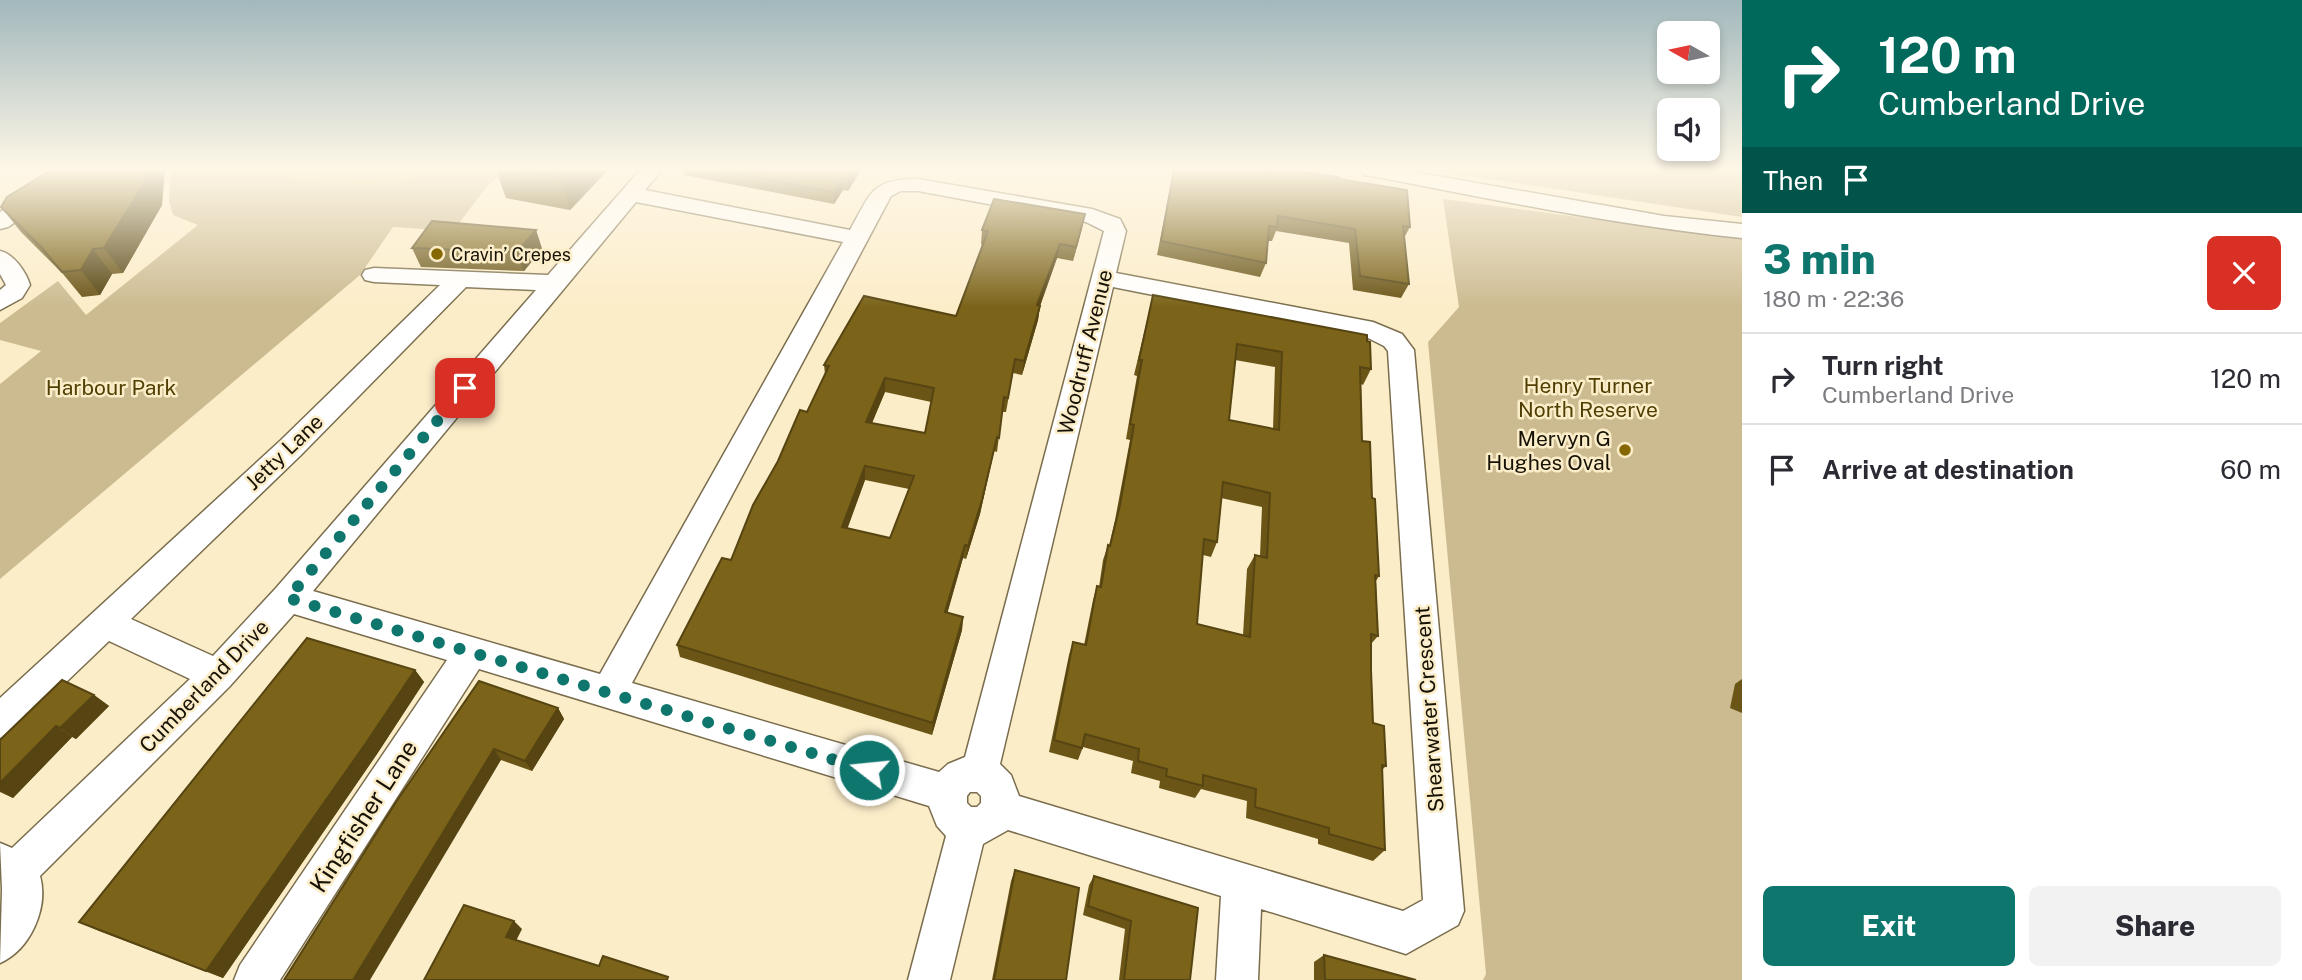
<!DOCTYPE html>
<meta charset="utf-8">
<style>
:root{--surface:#fff;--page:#f2f2f3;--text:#2b2b33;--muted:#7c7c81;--line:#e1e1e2;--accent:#0f766e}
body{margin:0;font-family:"Public Sans",sans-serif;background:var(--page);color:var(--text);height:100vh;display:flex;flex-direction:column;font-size:26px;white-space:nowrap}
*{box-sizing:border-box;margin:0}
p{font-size:23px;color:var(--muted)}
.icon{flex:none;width:38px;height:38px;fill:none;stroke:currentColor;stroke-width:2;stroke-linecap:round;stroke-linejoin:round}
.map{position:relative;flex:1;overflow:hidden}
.side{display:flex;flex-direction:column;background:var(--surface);width:560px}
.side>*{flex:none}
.hud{background:#00695c;color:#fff;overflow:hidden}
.needle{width:46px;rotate:279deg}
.buttons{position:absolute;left:1657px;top:21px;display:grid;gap:14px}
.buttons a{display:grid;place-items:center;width:63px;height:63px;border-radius:10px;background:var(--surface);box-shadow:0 4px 10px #0003;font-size:35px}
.pin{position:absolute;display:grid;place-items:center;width:60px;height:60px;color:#fff;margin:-30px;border-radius:14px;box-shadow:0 4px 10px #0006}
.me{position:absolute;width:77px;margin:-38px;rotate:286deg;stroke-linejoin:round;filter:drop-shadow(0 0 5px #0008)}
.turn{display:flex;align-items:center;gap:24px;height:147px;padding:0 21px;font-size:32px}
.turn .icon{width:91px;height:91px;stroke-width:2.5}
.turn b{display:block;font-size:49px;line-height:60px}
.then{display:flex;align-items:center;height:66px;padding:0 21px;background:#0003;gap:14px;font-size:26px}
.round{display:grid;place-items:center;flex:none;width:74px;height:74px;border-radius:10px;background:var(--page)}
.summary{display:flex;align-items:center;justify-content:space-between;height:119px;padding:0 21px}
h1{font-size:42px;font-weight:800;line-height:52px;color:var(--accent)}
.cta{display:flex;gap:14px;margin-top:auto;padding:14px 21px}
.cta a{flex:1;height:80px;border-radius:10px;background:var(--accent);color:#fff;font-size:28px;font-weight:800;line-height:80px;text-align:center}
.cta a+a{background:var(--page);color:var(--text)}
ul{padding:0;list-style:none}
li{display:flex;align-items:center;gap:21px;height:91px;padding:0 21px;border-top:2px solid var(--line)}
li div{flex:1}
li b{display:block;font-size:26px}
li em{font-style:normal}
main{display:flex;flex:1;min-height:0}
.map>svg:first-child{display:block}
.green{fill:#ccbb91}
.water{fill:#dabf79}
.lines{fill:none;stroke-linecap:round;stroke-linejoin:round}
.minor-casing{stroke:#7a6d4d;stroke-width:3}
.minor{fill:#fff;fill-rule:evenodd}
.wall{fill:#6a5516;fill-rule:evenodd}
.shaded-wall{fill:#564512}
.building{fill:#7b6319;stroke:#564512;stroke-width:2;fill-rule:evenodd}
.route{stroke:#0f766e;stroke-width:12;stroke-dasharray:0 21.6}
.poi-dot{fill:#866803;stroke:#fcedc9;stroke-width:2.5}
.labels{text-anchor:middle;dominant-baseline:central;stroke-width:5;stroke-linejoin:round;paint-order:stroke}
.far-poi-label{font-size:18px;fill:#171206;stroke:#fcedc9;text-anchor:start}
.street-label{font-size:21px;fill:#171206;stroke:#fcedc9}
.park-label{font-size:21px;fill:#503e03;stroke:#fcedc9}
.poi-label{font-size:21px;fill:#171206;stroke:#fcedc9;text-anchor:end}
.near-street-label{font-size:24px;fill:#171206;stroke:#fcedc9}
</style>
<main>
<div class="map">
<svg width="1742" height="980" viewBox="0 0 1742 980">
<rect width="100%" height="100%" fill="#fcedc9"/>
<!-- green -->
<g class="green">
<polygon points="171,170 250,170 253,173 404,181 441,170 505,170 488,185 453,231 393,227 360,275 0,579 0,384 41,351 0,340 0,323 58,281 86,315 198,225 173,215 169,201"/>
<polygon points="1430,170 1742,170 1742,217"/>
<polygon points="1443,199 1742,239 1742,980 1483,980 1486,974 1428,342 1459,307"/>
</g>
<!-- water -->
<path class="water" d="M 250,170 L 441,170 C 423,180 398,182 378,184 C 357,185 262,180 250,170 Z"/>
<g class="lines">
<!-- minor casing -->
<g class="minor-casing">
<g id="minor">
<polygon points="67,170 92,170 8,227 0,229 0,212"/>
<path d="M 640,170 L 662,170 L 645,190 L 850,230 C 871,193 871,179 918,179 L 1092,209 L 1120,219 L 1126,231 L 1116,273 L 1373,322 L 1402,334 L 1414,350 L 1464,911 L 1458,925 L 1406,954 L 1261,909 L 1258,980 L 1216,980 L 1221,896 L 1008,830 L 983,844 L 950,980 L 908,980 L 946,836 L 937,826 L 929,806 L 479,669 L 280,980 L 234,980 L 240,965 L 447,660 L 294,614 L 230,686 L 40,876 C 49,908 30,950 0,963 L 2,889 L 0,843 L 12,848 L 190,679 L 109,641 L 13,733 L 0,738 L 0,698 L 281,440 L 440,285 L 374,282 L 365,280 L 362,275 L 365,270 L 374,268 L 548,275 ZM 901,191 L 918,191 L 1086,222 L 1104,231 L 965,757 L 948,764 L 939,772 L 632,683 L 891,196 ZM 636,202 L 843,242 L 600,674 L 313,591 ZM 466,287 L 536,290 L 276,588 L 213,656 L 131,619 L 301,455 ZM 1113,287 L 1366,337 L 1384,346 L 1388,351 L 1423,900 L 1403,911 L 1019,796 L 1011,775 L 1000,764 ZM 970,792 L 977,792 L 981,796 L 981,803 L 977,807 L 971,807 L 967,803 L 967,796 Z"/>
<path d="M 1361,170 L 1403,170 L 1664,216 L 1742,224 L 1742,238 C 1617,225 1495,200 1372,176 L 1364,175 Z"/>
<path d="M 0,251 C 14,254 26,272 30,285 L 22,298 L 0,310 L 0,290 L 6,285 L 0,274 Z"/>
</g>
</g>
<!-- minor -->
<use href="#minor" class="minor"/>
</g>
<!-- wall -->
<g class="wall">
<polygon points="496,170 608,170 570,210 506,198"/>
<polygon points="683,170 861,170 848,191 843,190 834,204 684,175"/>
<polygon points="1174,170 1339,179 1410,227 1404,238 1409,284 1401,298 1353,290 1349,243 1276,231 1272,241 1268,241 1266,263 1260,277 1157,255 1171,184"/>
<polygon points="162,205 123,273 112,274 100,295 82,297 63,274 21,232 1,207"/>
<path d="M 1082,228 L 1073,261 L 1057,258 L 1040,306 L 1038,320 L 1022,375 L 1013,373 L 1006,412 L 1002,412 L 997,452 L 994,451 L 980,514 L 966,559 L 963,558 L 947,613 L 963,617 L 962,630 L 932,735 L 680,657 L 677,645 L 731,560 L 807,412 L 825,374 L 824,365 L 956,316 L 983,245 L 981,244 L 982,230 ZM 885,392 L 931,402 L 925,433 L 872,423 ZM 865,480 L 909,489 L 890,538 L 847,528 Z"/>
<polygon points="536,230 542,249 524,271 421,267 412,248"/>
<path d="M 1153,295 L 1371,369 L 1363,385 L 1361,384 L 1362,441 L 1372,498 L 1379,576 L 1376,581 L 1378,636 L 1371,644 L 1373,723 L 1386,766 L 1382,770 L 1385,850 L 1373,861 L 1318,844 L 1318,839 L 1246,818 L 1247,801 L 1201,789 L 1195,798 L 1159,788 L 1160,781 L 1131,773 L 1133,761 L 1083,747 L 1078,760 L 1049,752 L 1069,655 L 1073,642 L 1084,645 L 1093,600 L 1097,586 L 1099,587 L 1103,560 L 1108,545 L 1109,546 L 1115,520 L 1130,440 L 1126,439 L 1137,376 L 1134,375 ZM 1235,360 L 1275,367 L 1273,429 L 1229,420 ZM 1221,498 L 1262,507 L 1260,556 L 1255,555 L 1247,569 L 1243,635 L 1197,624 L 1203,555 L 1211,557 L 1217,542 Z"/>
<polygon points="415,670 424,682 377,754 223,978 99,931 79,922"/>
<polygon points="1742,679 1742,713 1730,708 1735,684"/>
<polygon points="94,695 109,706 76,739 72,737 13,798 0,792 0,740"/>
<polygon points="558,708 564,719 532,771 501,760 396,802"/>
<polygon points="1015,870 1066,980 992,980 1011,881"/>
<polygon points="1094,876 1190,980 1119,980 1125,929 1083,915 1089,885"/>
<polygon points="1324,955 1416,980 1314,980 1314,962"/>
</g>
<!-- shaded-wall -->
<g class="shaded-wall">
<polygon points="147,170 165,170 162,205 123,273 104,248"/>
<polygon points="568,170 608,170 570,210 561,177"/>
<polygon points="853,170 861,170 848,191 848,179"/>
<polygon points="842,178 843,190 834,204 834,192"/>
<polygon points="1085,214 1082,228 1073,261 1076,247"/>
<polygon points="536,230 542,249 524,271 517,252"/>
<polygon points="1060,244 1057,258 1035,320 1037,305"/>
<polygon points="93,249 112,274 100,295 81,270"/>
<polygon points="1040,306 1038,320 1022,375 1024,361"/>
<polygon points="885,378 885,392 866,437 866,422"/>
<polygon points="997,437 980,514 966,559 968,546"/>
<polygon points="865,466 865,480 843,541 842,527"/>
<polygon points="965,545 963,558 944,625 945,612"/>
<polygon points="963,617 962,630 932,735 933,723"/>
<polygon points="415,670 424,682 377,754 223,978 206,971"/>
<polygon points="94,695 109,706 76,739 60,728"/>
<polygon points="558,708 564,719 532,771 525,761"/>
<polygon points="56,726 72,737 13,798 0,791 0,783"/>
<polygon points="494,749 501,760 370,980 353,980"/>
<polygon points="514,921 522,929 514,945 506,937"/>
</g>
<!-- building -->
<g class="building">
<polygon points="51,170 147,170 146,180 104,248 93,249 81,270 62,272 43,249 1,207 7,197"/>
<polygon points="520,170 568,170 561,177"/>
<polygon points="718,170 853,170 848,179 842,178 834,192"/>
<polygon points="1174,170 1290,170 1339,177 1339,179 1407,190 1410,227 1403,226 1409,284 1360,276 1355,229 1278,216 1277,227 1269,226 1266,263 1161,241"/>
<path d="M 994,199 L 1085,214 L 1076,247 L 1060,244 L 1037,305 L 1040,306 L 1024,361 L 1015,359 L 1008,398 L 1004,397 L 999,438 L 997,437 L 982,500 L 968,546 L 965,545 L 945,612 L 963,617 L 933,723 L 677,645 L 722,558 L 731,560 L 753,505 L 778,461 L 800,410 L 807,412 L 829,366 L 824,365 L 864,296 L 956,316 L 988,231 L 982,230 ZM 885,378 L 934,388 L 925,433 L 866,422 ZM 865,466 L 914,476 L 890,538 L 842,527 Z"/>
<polygon points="432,221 536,230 517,252 412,248"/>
<path d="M 1153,295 L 1367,335 L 1367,341 L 1370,342 L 1371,369 L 1360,367 L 1362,441 L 1370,442 L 1372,498 L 1375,499 L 1379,576 L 1375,575 L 1378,636 L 1371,634 L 1371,670 L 1373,723 L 1384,726 L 1386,766 L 1382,765 L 1385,850 L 1329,834 L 1329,828 L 1255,807 L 1256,789 L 1203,775 L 1203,786 L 1166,776 L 1167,769 L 1138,761 L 1139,749 L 1085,734 L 1082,748 L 1054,740 L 1073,642 L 1086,645 L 1097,586 L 1101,587 L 1108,545 L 1110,546 L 1120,505 L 1134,425 L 1130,424 L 1142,360 L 1139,360 ZM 1237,344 L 1282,352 L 1279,430 L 1229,420 ZM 1223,482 L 1270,493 L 1267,558 L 1255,555 L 1250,637 L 1197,624 L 1204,539 L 1217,542 Z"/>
<polygon points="307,638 415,670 366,743 206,971 79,922"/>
<polygon points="62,680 94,695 60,728 56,726 0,783 0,740"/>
<polygon points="479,681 558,708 525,761 494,749 353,980 284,980 396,802"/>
<polygon points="1015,870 1079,888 1066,980 994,980"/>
<polygon points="1094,876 1198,908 1190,980 1124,980 1131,921 1088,906"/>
<polygon points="464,905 514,921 506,937 599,966 603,956 668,977 667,980 424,980"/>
<polygon points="1324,955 1416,980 1325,980"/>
</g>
<!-- sky -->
<linearGradient id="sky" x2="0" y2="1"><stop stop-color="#a2b8bc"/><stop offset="0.55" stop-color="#fef7e7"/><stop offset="1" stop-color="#fef7e7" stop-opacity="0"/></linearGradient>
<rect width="1742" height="307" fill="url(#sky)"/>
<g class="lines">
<!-- route -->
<polyline class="route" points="465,388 288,598 869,770"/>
</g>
<!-- markers -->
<g class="poi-dot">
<circle cx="437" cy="254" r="7"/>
<circle cx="1625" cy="450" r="7"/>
</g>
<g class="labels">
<!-- far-poi labels -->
<g class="far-poi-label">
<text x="451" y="254">Cravin’ Crepes</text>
</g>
<!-- street labels -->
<g class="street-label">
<text transform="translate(1085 352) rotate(-76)">Woodruff Avenue</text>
<text transform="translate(284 452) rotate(-44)">Jetty Lane</text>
<text transform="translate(204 686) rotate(-46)">Cumberland Drive</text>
<text transform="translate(1429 709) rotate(-94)">Shearwater Crescent</text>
</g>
<!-- park labels -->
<g class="park-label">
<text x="1588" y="385">Henry Turner<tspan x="1588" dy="24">North Reserve</tspan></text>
<text x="111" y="387">Harbour Park</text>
</g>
<!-- poi labels -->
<g class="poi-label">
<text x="1611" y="438">Mervyn G<tspan x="1611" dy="24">Hughes Oval</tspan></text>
</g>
<!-- near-street labels -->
<g class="near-street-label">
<text transform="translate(363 816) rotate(-57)">Kingfisher Lane</text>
</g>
</g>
</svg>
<div class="buttons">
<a><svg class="needle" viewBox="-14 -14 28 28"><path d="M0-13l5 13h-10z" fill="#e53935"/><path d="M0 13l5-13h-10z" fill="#7c7c81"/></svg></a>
<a><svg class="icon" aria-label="sound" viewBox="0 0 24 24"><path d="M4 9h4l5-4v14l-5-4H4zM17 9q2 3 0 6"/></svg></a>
</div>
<div class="pin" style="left:465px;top:388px;background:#d93025"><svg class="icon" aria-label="arrive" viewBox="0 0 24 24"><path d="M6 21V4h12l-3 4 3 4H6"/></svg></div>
<svg class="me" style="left:869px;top:770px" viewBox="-20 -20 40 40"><circle r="17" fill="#0f766e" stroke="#fff" stroke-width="3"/><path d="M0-11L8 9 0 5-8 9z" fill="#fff"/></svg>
</div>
<section class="side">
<div class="hud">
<div class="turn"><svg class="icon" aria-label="right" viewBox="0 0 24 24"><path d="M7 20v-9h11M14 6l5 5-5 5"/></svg><div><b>120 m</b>Cumberland Drive</div></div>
<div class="then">Then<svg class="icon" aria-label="arrive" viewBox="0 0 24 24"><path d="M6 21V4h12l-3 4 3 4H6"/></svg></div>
</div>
<div class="summary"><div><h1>3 min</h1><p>180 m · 22:36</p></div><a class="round" style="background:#d93025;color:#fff"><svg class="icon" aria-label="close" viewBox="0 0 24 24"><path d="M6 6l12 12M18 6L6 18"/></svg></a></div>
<ul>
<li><svg class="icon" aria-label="right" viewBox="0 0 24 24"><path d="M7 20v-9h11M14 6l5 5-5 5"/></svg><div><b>Turn right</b><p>Cumberland Drive</p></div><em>120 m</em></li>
<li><svg class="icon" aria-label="arrive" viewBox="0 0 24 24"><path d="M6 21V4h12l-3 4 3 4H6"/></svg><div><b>Arrive at destination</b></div><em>60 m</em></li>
</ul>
<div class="cta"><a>Exit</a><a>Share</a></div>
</section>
</main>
